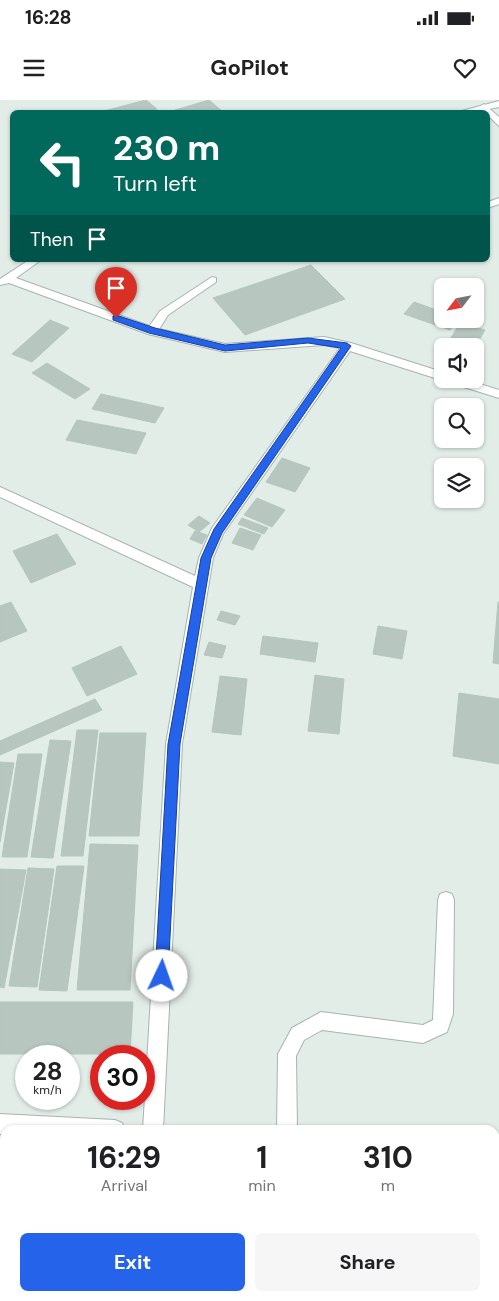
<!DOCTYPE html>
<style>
:root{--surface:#fff;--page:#f6f6f6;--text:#202124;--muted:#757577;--accent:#2563eb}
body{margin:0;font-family:"DM Sans",sans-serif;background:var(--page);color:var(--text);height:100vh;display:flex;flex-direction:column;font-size:19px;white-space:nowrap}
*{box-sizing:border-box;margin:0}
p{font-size:16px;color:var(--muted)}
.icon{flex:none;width:28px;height:28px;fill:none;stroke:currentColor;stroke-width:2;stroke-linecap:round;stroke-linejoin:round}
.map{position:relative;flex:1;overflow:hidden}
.sheet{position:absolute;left:0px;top:1025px;width:500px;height:176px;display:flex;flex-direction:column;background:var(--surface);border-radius:15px 15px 0 0;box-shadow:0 1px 4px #0004}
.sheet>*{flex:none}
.guide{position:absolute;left:10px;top:10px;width:480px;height:152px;border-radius:8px;box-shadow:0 1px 4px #0004;background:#00695c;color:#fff;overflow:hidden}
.needle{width:32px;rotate:238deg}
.tools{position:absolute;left:434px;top:178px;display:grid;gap:10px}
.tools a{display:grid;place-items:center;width:50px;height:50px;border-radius:8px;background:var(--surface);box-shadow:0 1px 4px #0004;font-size:25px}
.speed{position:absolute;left:15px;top:945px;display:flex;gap:10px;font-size:25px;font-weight:700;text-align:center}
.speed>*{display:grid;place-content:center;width:65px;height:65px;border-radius:50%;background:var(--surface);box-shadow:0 1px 4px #0004;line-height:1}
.speed small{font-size:12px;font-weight:400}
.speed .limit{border:8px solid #d22;background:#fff;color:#111}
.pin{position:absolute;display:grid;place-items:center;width:42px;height:42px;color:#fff;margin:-51px -21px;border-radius:50% 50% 50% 0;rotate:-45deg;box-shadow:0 0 5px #0007}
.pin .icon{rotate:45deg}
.me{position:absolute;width:55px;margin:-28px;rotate:3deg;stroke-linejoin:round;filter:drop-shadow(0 0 4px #0008)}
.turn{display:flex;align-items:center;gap:18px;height:105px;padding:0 20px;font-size:22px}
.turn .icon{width:65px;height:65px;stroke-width:2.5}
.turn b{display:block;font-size:35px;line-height:42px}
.then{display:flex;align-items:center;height:48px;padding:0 20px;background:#0003;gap:10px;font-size:19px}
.eta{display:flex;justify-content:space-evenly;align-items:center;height:85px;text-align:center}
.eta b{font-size:30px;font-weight:700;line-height:35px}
.cta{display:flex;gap:10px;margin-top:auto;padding:10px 20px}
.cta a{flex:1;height:58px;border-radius:8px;background:var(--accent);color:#fff;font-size:20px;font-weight:700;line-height:58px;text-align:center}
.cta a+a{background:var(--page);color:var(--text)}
.status{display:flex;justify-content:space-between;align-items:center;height:35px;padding:0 25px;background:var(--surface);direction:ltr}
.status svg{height:14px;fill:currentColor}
header{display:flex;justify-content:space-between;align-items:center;height:65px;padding:0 20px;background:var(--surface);font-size:22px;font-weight:700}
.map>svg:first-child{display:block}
.building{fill:#b7c7c0;stroke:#b4c6be}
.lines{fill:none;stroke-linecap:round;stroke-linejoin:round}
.service-casing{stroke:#a5b5af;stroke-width:2}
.minor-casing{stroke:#a5b5af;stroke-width:2}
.tertiary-casing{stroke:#a5b5af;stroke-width:2}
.service{fill:#fff;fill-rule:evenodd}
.minor{fill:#fff;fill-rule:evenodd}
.tertiary{fill:#fff;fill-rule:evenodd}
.route{fill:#2563eb;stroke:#184099}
</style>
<div class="status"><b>16:28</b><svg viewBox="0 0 49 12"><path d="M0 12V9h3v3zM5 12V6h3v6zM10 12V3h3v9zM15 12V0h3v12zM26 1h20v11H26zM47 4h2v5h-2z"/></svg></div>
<header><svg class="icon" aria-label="menu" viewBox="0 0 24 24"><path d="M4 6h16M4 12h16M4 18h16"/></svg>GoPilot<svg class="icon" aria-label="heart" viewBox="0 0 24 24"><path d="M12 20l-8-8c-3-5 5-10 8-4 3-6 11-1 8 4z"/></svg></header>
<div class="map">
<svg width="499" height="1201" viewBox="0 0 499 1201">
<rect width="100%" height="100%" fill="#e2ede8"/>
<!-- building -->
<g class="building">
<polygon points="146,0 157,9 146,12 100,12"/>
<polygon points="209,0 223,12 172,11"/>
<polygon points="311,165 345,199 245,235 213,198"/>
<polygon points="414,202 442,212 442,219 458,219 450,230 404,214"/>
<polygon points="50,220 69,228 32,262 12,254"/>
<polygon points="460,223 485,230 475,247 446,246"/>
<polygon points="47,263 90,289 75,299 32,273"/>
<polygon points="101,294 164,308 155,323 92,309"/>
<polygon points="77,320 146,333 136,354 66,340"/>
<polygon points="282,358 310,368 295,392 266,382"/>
<polygon points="257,398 285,410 272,427 244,415"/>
<polygon points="199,416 210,423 199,432 188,425"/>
<polygon points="242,418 268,428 264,434 238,424"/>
<polygon points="240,428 261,435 253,450 232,443"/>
<polygon points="195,431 207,435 202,444 190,439"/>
<polygon points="57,434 76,464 31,483 13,451"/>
<polygon points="11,502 27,531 0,542 0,506"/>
<polygon points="498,502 499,502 499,564 493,563"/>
<polygon points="221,511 240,516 235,525 217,520"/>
<polygon points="378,526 407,531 402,559 373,554"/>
<polygon points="263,536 318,543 315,562 260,554"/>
<polygon points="209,542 226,546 222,558 204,555"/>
<polygon points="121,546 137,574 87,596 72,568"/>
<polygon points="315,575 344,579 339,634 308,631"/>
<polygon points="220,576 247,579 241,635 212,632"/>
<polygon points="459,593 499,599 499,664 453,656"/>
<polygon points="95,599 102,610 0,655 0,641"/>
<polygon points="77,630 98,630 83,756 61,756"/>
<polygon points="100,633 146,633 139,736 89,736"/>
<polygon points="50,640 71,641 53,758 31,757"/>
<polygon points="18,654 42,654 27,757 2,757"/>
<polygon points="0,662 14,663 0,742"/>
<polygon points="90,744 138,745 130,890 77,890"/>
<polygon points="57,766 84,766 67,891 39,890"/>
<polygon points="28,768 54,769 37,887 9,886"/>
<polygon points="0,769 26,770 4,888 0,887"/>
<polygon points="0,902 133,902 130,954 0,954"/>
</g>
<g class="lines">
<!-- service casing -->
<g class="service-casing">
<g id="service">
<polygon points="484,4 499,17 499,26 479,7"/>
<polygon points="499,98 499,104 488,108 488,102"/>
<polygon points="212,177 216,178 216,182 168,215 156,234 148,234 146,231 160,211"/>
</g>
</g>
<!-- minor casing -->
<g class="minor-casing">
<g id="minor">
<polygon points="499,1 499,7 473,12 458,12"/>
<polygon points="29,160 41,160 16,178 155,228 225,244 324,237 351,243 442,272 442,279 446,279 438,279 350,251 223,434 213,458 182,644 163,1030 143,1030 166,644 193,487 0,397 0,387 195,476 199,458 212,428 340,248 324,245 225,252 148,234 9,183 0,185 0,179"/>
<polygon points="446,279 464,279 499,290 499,298 448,282"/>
<polygon points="446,792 452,794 454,800 453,914 447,932 423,943 322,930 304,940 296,956 297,1030 277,1030 278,954 292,928 321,912 423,925 433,920 438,800 440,794"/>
</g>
</g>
<!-- tertiary casing -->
<g class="tertiary-casing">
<g id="tertiary">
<polygon points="0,1014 115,1020 122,1023 125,1030 5,1030 5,1034 0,1034"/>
<rect x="495" y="1055" width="4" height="20"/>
</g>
</g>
<!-- service -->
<use href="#service" class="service"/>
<!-- minor -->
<use href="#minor" class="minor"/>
<!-- tertiary -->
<use href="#tertiary" class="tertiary"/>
</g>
<!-- route -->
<polygon class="route" points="116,215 155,228 225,245 308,238 347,243 351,246 222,433 211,458 180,644 168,876 166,880 162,882 157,880 155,876 168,644 201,458 214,429 341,248 308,243 225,251 149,233 113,220 113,216"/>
</svg>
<div class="tools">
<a><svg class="needle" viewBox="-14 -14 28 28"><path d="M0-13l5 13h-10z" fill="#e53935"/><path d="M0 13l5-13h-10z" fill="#757577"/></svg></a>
<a><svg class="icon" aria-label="sound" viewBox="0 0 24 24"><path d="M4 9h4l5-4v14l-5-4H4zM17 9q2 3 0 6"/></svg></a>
<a><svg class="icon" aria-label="search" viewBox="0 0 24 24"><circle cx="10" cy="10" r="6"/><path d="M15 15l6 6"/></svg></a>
<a><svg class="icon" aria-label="layers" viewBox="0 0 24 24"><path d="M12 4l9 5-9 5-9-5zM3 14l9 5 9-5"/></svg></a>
</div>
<div class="speed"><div>28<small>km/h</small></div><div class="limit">30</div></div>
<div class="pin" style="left:116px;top:218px;background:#d93025"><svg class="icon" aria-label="arrive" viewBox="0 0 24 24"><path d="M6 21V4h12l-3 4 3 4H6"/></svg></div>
<svg class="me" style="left:162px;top:876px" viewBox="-20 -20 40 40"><circle r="19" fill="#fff"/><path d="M0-13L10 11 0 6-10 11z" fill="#2563eb"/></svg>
<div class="guide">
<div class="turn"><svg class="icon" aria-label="left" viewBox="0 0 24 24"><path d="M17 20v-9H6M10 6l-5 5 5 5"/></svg><div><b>230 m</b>Turn left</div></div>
<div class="then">Then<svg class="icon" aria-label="arrive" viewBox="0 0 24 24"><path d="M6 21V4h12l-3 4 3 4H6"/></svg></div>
</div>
<section class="sheet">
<div class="eta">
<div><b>16:29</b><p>Arrival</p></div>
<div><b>1</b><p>min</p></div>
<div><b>310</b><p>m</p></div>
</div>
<div class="cta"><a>Exit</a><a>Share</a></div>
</section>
</div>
